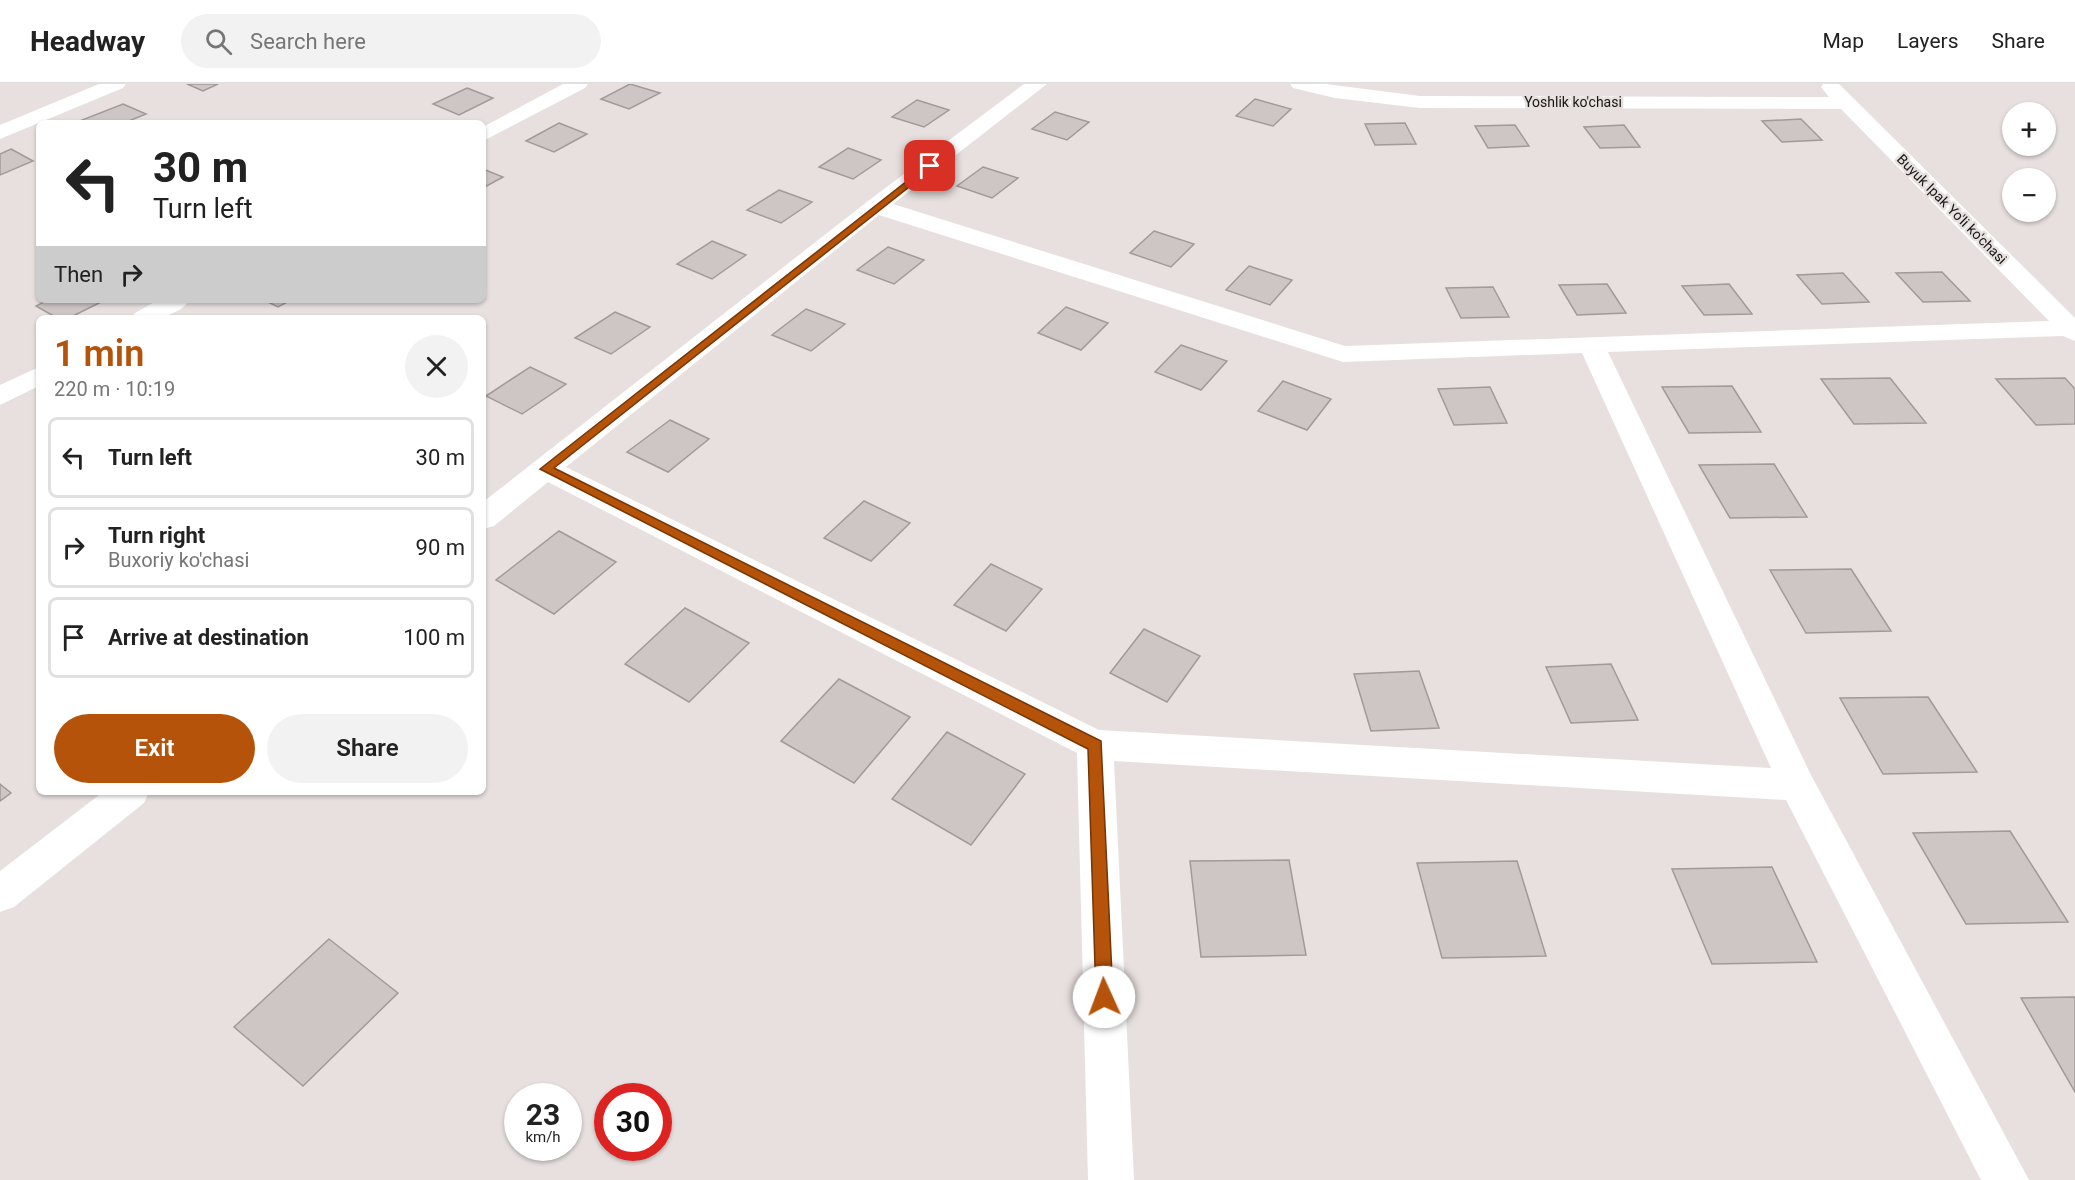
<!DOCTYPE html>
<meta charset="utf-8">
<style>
:root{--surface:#fff;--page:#f2f2f2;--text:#222;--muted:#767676;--line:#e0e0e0;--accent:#b45309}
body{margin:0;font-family:Roboto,sans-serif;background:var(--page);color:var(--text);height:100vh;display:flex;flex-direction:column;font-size:22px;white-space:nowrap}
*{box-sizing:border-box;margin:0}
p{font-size:20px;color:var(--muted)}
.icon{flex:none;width:33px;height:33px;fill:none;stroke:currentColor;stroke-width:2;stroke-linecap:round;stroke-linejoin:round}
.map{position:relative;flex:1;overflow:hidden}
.panel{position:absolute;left:36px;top:231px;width:450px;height:480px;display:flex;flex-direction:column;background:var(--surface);border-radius:9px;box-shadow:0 2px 4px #0004}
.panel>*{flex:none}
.top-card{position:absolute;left:36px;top:36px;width:450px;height:183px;border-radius:9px;box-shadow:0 2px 4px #0004;background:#fff;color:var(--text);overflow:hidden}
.tools{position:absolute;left:2002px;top:18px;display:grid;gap:12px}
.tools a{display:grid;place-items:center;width:54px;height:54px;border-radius:50%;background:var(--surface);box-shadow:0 2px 4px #0004;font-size:30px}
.speed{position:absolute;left:504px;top:999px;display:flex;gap:12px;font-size:30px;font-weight:700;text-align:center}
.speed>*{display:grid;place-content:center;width:78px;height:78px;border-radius:50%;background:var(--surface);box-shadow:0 2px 4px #0004;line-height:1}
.speed small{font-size:15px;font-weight:400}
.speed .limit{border:9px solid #d22;background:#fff;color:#111}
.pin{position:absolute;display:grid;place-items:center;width:51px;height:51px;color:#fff;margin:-26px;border-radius:12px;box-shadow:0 3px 9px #0006}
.me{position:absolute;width:66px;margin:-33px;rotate:358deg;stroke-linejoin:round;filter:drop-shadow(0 0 4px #0008)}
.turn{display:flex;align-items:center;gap:21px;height:126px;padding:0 18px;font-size:27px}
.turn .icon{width:78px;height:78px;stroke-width:2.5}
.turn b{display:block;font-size:42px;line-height:51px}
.then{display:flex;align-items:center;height:57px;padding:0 18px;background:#0003;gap:12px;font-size:22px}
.round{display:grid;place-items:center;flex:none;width:63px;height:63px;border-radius:32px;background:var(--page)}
.headline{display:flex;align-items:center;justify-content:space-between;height:102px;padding:0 18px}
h1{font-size:36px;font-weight:600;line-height:45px;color:var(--accent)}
.action{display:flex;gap:12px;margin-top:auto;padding:12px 18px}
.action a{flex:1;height:69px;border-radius:36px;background:var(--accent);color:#fff;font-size:24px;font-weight:600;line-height:69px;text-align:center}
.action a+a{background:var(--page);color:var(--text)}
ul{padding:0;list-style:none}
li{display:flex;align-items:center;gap:18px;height:81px;margin:0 12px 9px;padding:0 6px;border:3px solid var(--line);border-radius:9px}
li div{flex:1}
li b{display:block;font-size:22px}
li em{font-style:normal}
header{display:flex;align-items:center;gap:36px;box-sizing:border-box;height:84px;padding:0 30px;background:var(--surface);border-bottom:2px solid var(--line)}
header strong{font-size:28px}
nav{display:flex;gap:33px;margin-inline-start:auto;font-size:21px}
.search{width:420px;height:54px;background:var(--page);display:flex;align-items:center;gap:15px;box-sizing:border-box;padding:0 21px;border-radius:33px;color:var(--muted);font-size:22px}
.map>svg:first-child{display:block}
.building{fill:#cdc6c5;stroke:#a19a99;stroke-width:1.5}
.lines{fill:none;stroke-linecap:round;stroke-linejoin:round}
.minor{fill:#fff;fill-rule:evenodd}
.route{fill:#b45309;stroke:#753606;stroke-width:1.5}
.labels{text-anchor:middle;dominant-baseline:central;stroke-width:5;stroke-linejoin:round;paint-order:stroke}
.far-street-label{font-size:14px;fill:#171414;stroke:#e7e0df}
</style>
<header>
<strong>Headway</strong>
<div class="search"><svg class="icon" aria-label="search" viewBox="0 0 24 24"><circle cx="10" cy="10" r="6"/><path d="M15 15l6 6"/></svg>Search here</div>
<nav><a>Map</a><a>Layers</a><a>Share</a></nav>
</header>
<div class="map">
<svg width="2075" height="1096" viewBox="0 0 2075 1096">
<rect width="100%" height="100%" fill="#e7e0df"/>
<!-- building -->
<g class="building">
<polygon points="187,0 218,0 203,7"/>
<polygon points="630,0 660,9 629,25 601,15"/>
<polygon points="467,4 493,14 459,31 433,20"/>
<polygon points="1255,15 1291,25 1273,42 1236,32"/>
<polygon points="917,16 949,26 924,43 892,33"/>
<polygon points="123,20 146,30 124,39 88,39 82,36"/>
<polygon points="1055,28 1089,38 1067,56 1032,45"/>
<polygon points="1801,35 1822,56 1782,58 1762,37"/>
<polygon points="559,39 587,50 554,68 526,57"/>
<polygon points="1405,39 1416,60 1375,61 1365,40"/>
<polygon points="1515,41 1529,62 1488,64 1475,42"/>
<polygon points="1624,41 1640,63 1600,64 1584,43"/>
<polygon points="848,64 881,76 853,95 819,83"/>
<polygon points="11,65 33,77 0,91 0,70"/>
<polygon points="983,83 1018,94 992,114 957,102"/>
<polygon points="483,85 503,93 483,104"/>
<polygon points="779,106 812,118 781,139 747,126"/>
<polygon points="1154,147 1194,160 1171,183 1130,169"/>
<polygon points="712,157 746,171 712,195 677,180"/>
<polygon points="888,163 924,176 894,200 857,186"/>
<polygon points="1249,182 1292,196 1270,221 1226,206"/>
<polygon points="1942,188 1970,217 1923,218 1896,189"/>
<polygon points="1843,189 1869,218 1822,220 1797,191"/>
<polygon points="1607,200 1626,229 1577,231 1559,201"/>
<polygon points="1729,200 1752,230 1704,231 1682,202"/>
<polygon points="1493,203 1509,233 1461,234 1446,204"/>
<polygon points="48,216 105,216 69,234 57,234 36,222"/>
<polygon points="264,216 291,216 278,223"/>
<polygon points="1066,223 1108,239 1081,266 1038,249"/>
<polygon points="806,225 845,240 811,267 772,251"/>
<polygon points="615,228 650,243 611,270 575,254"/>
<polygon points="1181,261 1227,277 1201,306 1155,288"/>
<polygon points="530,283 566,300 522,330 486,312"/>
<polygon points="1890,294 1926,339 1854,340 1821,295"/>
<polygon points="2065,294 2075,305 2075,340 2036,341 1996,295"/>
<polygon points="1283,297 1331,315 1307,346 1258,327"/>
<polygon points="1732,302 1761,348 1689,349 1662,303"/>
<polygon points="1490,303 1507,339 1454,341 1438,305"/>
<polygon points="670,336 709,355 668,388 627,368"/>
<polygon points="1774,380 1807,433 1730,434 1699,381"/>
<polygon points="864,417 910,439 871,477 824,454"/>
<polygon points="559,447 616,478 554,530 496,496"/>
<polygon points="991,480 1042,505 1006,547 954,521"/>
<polygon points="1851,485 1891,547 1806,549 1770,486"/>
<polygon points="685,524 749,559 689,618 625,580"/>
<polygon points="1144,545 1200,572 1167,618 1110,589"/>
<polygon points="1611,580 1638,636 1571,639 1546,583"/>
<polygon points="1419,587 1439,644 1371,647 1354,590"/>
<polygon points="839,595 910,633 854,699 781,657"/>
<polygon points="1928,613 1977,688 1883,690 1840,614"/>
<polygon points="947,648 1025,690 971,761 892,715"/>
<polygon points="0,700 11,709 0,717"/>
<polygon points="2010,747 2068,838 1966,840 1913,749"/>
<polygon points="1289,776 1306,871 1201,873 1190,777"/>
<polygon points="1517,777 1546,872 1442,874 1417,779"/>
<polygon points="1772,783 1817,878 1712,880 1672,785"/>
<polygon points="329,855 398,909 303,1002 234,943"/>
<polygon points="2075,913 2075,1008 2021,914"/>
</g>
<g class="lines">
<!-- minor -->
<g class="minor">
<polygon points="99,0 126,0 123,4 0,55 0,41"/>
<polygon points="563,0 588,0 585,4 483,57 483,43"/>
<path d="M 1024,0 L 1047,0 L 893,120 L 1345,262 L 2049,237 L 1841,25 L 1420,24 L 1335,14 L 1293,4 L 1290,0 L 1326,0 L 1420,12 L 1829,13 L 1821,3 L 1823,0 L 1839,0 L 2075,234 L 2075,257 L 2063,252 L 1608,268 L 1811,691 L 2029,1096 L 1981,1096 L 1786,716 L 1114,677 L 1134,1096 L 1088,1096 L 1077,669 L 548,398 L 494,442 L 483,445 L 483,418 L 868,117 ZM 879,131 L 1343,278 L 1582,269 L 1771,684 L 1099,646 L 566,383 Z"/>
<path d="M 158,216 L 190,216 C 176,235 152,234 131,234 L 135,229 Z"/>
<polygon points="39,283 39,302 0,321 0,301"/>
<polygon points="103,708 149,708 144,719 14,823 0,828 0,787"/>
</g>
</g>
<!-- route -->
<polygon class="route" points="930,79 934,82 933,84 554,384 1101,657 1113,913 1111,919 1104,921 1098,919 1096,913 1088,665 540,385"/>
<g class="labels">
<!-- far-street labels -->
<g class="far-street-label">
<text x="1573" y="18">Yoshlik ko'chasi</text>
<text transform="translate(1952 125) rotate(45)">Buyuk Ipak Yo'li ko'chasi</text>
</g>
</g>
</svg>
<div class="tools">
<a>+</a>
<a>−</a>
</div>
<div class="speed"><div>23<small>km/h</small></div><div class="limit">30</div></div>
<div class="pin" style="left:930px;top:82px;background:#d93025"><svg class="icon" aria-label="arrive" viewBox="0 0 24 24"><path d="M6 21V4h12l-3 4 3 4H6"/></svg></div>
<svg class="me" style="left:1104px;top:913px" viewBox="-20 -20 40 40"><circle r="19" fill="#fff"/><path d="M0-13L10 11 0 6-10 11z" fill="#b45309"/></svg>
<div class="top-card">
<div class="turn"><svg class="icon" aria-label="left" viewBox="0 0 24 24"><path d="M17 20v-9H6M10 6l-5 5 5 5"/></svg><div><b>30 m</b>Turn left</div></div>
<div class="then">Then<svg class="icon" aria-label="right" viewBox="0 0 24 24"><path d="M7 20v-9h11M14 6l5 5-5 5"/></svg></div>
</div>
<section class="panel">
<div class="headline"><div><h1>1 min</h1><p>220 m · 10:19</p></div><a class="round"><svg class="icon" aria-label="close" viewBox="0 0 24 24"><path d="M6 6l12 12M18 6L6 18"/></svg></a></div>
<ul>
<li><svg class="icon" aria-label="left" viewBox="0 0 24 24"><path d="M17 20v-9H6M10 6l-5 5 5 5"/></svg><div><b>Turn left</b></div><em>30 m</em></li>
<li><svg class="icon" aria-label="right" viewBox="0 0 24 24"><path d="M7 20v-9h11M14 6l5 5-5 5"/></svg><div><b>Turn right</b><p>Buxoriy ko'chasi</p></div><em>90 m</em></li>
<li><svg class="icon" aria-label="arrive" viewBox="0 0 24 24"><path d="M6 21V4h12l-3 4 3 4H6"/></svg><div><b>Arrive at destination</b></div><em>100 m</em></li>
</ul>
<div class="action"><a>Exit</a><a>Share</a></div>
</section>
</div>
